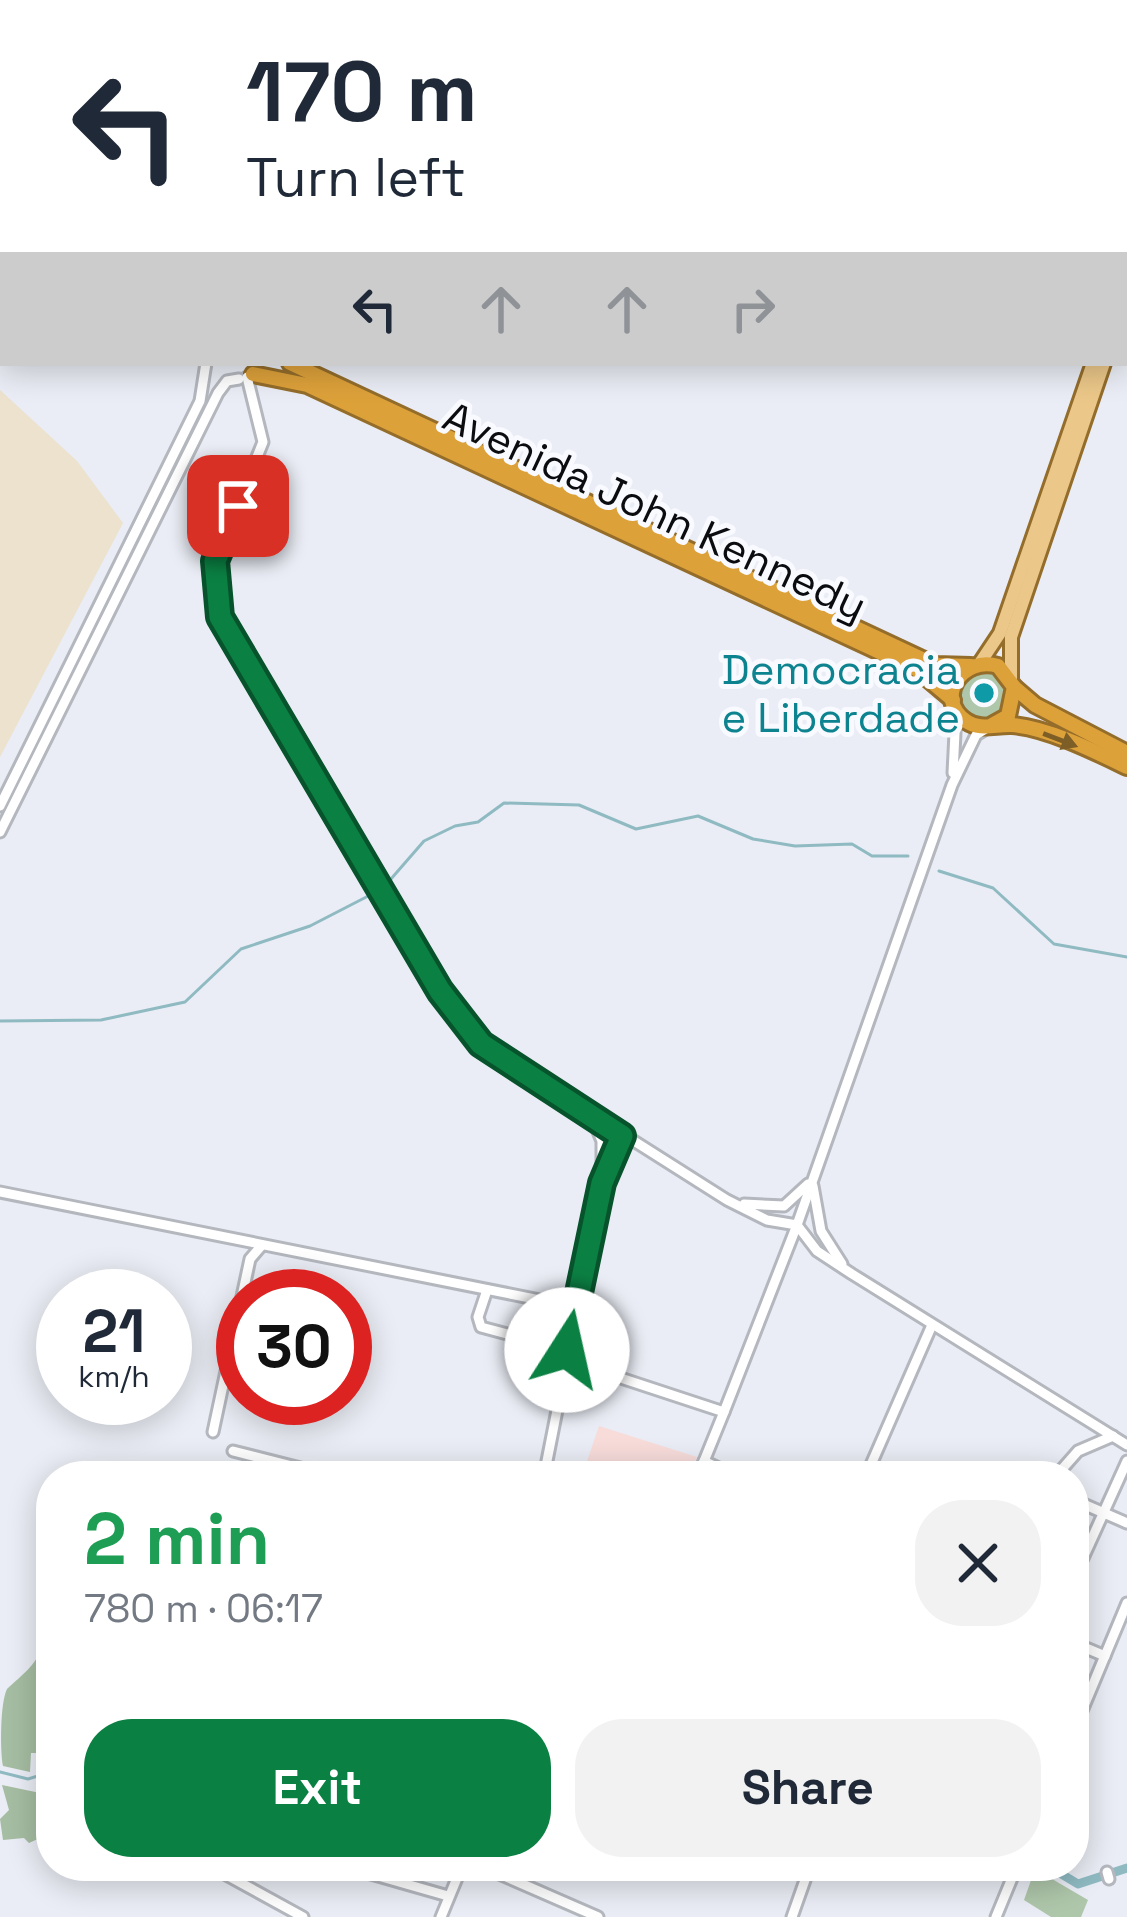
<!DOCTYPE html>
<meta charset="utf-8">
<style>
:root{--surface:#fff;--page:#f2f2f3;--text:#1f2937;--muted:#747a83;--accent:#0b8043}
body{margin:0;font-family:"Space Grotesk",sans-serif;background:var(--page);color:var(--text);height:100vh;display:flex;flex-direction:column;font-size:45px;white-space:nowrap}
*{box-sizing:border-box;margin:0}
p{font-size:39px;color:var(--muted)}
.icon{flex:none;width:66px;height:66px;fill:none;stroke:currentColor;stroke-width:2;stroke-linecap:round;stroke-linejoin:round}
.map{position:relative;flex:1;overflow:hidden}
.sheet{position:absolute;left:36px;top:1461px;width:1053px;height:420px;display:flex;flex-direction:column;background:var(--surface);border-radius:48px;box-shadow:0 6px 30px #0003}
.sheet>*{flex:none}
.hud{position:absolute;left:0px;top:0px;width:1128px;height:366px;box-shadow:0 6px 30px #0003;background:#fff;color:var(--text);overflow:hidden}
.speed{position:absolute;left:36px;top:1269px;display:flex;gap:24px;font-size:60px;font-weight:700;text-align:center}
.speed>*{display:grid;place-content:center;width:156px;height:156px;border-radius:50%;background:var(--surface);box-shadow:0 6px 30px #0003;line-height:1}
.speed small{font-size:30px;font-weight:400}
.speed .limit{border:18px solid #d22;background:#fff;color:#111}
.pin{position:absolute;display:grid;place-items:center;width:102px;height:102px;color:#fff;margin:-51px;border-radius:24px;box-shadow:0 6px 18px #0006}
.me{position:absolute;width:132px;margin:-66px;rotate:10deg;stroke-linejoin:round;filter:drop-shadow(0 0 9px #0008)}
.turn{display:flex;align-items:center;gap:42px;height:252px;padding:0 48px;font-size:54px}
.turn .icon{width:156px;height:156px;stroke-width:2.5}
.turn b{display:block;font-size:84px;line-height:102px}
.lanes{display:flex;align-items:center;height:114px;padding:0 48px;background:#0003;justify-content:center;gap:60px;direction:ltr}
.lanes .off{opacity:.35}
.round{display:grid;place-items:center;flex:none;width:126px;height:126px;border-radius:48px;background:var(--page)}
.summary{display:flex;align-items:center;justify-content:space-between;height:204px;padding:0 48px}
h1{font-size:72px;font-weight:800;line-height:90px;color:#1e9e55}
.action{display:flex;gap:24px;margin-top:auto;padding:24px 48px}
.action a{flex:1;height:138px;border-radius:48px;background:var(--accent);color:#fff;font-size:48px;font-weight:800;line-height:138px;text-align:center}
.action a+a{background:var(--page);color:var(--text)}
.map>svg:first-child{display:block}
.industrial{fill:#ece2cd}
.medical{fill:#f7dcda}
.green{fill:#aec6aa}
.forest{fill:#a5bda2}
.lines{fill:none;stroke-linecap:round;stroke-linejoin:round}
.stream{stroke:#8fbac2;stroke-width:3}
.canal{stroke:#8fbac2;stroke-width:9}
.minor-casing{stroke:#b4b7be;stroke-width:15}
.major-casing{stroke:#946d2b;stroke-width:18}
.highway-casing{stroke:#946d2b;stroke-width:20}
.minor{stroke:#fff;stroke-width:9}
.major{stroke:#ebc789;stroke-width:12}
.highway{stroke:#dda13a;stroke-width:14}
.oneway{fill:#7e5e27}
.route-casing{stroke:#07532c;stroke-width:30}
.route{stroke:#0b8043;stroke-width:21}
.culture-dot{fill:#0f9aa8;stroke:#f8faff;stroke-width:4.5}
.labels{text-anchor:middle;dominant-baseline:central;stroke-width:10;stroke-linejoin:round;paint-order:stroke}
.street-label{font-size:42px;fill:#0b0c0f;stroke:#f8faff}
.culture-label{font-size:42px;fill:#0d838f;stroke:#f8faff;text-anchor:end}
</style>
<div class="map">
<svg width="1127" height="1917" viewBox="0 0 1127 1917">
<rect width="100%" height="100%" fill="#eaedf5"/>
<!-- industrial -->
<polygon class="industrial" points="0,390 77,461 123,523 0,757"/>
<!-- medical -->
<polygon class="medical" points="599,1426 697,1457 690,1476 582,1476"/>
<!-- green -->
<g class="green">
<circle cx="983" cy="695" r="25"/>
<polygon points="1035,1869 1088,1900 1081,1917 1051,1917 1024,1900"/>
</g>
<!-- forest -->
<g class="forest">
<path d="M 44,1645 L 51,1657 L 51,1753 L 31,1753 L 30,1772 L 3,1766 C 0,1751 0,1703 7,1689 C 23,1674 34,1667 44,1645 Z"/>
<polygon points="2,1785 45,1794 51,1804 51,1833 29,1843 24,1838 3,1840 0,1819 9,1810"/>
</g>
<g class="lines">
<!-- stream -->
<g class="stream">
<polyline points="939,871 993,888 1054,944 1127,957"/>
<polyline points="384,887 424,841 455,826 478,822 504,803 579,805 636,829 698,816 753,839 795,846 852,844 872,856 908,856"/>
<polyline points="0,1021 101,1020 185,1002 241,949 310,926 376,892"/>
<polyline points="0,1772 28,1779 51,1772"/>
</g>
<!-- canal -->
<polyline class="canal" points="1048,1866 1078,1884 1127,1868"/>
<!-- minor casing -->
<g class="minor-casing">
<g id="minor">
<polyline points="749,0 752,3"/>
<polyline points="801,0 804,3"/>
<polyline points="852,0 854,3"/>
<polyline points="388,3 390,0"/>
<polyline points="0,233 3,235"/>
<polyline points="247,377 263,442 215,561 220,617 440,991 481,1044 727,1200 767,1220 797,1225 817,1251 852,1274 1127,1445"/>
<polyline points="953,773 956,713"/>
<polyline points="0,806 200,401 206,363"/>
<polyline points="0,832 218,393 227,381 239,379"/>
<polyline points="594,1122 602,1141 602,1175"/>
<polyline points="813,1186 821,1231 842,1264"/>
<polyline points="0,1192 575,1307"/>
<polyline points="744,1204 784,1206 808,1184"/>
<polyline points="487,1290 478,1317 481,1327 567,1350"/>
<polyline points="566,1360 724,1412 698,1476"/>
<polyline points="724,1412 797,1225 952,785 976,735 989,727"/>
<polyline points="213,1432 250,1259 262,1245"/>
<polyline points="233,1451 332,1476"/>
<polyline points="704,1461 735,1476"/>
<polyline points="545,1470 563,1476"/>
<polyline points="544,1476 602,1183 622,1136"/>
<polyline points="866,1476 932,1325"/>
<polyline points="1056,1476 1078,1451 1113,1436"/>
<polyline points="1074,1500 1127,1523"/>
<polyline points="1074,1578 1127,1461"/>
<polyline points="1074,1643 1105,1656"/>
<polyline points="1074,1730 1127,1603"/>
<polyline points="210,1866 303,1917"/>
<polyline points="343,1866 448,1896"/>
<polyline points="481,1866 598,1917"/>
<polyline points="149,1869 154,1866"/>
<polyline points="1107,1872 1109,1879"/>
<polyline points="441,1917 462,1866"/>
<polyline points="792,1917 810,1866"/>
<polyline points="996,1917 1017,1866"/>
</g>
</g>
<!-- major casing -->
<g class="major-casing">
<g id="major">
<polyline points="454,0 461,3"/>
<polyline points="1050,0 1052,3"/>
<polyline points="1064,0 1066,3"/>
<polyline points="1125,91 1127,94"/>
<polyline points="1125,112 1127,115"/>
<polyline points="1125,270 1127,264"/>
<polyline points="1125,304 1127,298"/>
<polyline points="980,663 1000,633 1093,363"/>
<polyline points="1011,678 1011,637 1104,363"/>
</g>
</g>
<!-- highway casing -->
<g class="highway-casing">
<g id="highway">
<polyline points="290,363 935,665 971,666"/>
<polyline points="253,374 307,385 916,669 953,700"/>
<polyline points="1014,687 1035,705 1127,753"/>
<path d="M 990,726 L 1008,716 L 1014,687 L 998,666 C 963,655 933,698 966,721 C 980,731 996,724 1012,725 C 1048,728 1094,751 1127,767"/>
</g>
</g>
<!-- minor -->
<use href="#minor" class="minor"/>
<!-- major -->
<use href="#major" class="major"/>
<!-- highway -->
<use href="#highway" class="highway"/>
</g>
<!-- one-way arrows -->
<defs><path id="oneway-solid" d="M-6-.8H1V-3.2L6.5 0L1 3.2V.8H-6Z" transform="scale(3)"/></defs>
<use class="oneway" href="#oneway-solid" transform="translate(1060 740) rotate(21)"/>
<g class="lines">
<!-- route casing -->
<g class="route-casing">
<polyline id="route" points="238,506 215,561 220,617 440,991 481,1044 622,1136 602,1183 567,1350"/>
</g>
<!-- route -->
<use href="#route" class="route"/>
</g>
<!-- markers -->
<circle class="culture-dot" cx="984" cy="693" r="12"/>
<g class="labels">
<!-- street labels -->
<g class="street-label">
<text transform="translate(655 511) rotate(25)">Avenida John Kennedy</text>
</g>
<!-- culture labels -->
<g class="culture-label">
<text x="960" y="669">Democracia<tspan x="960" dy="48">e Liberdade</tspan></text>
</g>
</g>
</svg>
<div class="speed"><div>21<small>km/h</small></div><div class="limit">30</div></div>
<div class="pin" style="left:238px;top:506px;background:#d93025"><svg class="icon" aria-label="arrive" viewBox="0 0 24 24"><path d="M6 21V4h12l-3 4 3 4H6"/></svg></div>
<svg class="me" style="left:567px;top:1350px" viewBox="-20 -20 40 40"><circle r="19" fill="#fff"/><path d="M0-13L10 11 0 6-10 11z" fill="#0b8043"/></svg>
<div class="hud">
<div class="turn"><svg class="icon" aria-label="left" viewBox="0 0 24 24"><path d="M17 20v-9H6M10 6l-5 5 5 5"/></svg><div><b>170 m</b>Turn left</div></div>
<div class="lanes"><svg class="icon" aria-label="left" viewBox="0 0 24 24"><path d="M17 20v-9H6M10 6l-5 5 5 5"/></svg><svg class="icon off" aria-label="ahead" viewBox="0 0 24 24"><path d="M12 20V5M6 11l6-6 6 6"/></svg><svg class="icon off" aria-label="ahead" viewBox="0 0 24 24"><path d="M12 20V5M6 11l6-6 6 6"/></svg><svg class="icon off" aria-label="right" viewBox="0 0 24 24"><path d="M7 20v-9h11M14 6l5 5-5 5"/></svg></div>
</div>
<section class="sheet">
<div class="summary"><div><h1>2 min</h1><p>780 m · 06:17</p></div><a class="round"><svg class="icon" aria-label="close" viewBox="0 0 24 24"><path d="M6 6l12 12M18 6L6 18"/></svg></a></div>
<div class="action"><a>Exit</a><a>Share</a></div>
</section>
</div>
